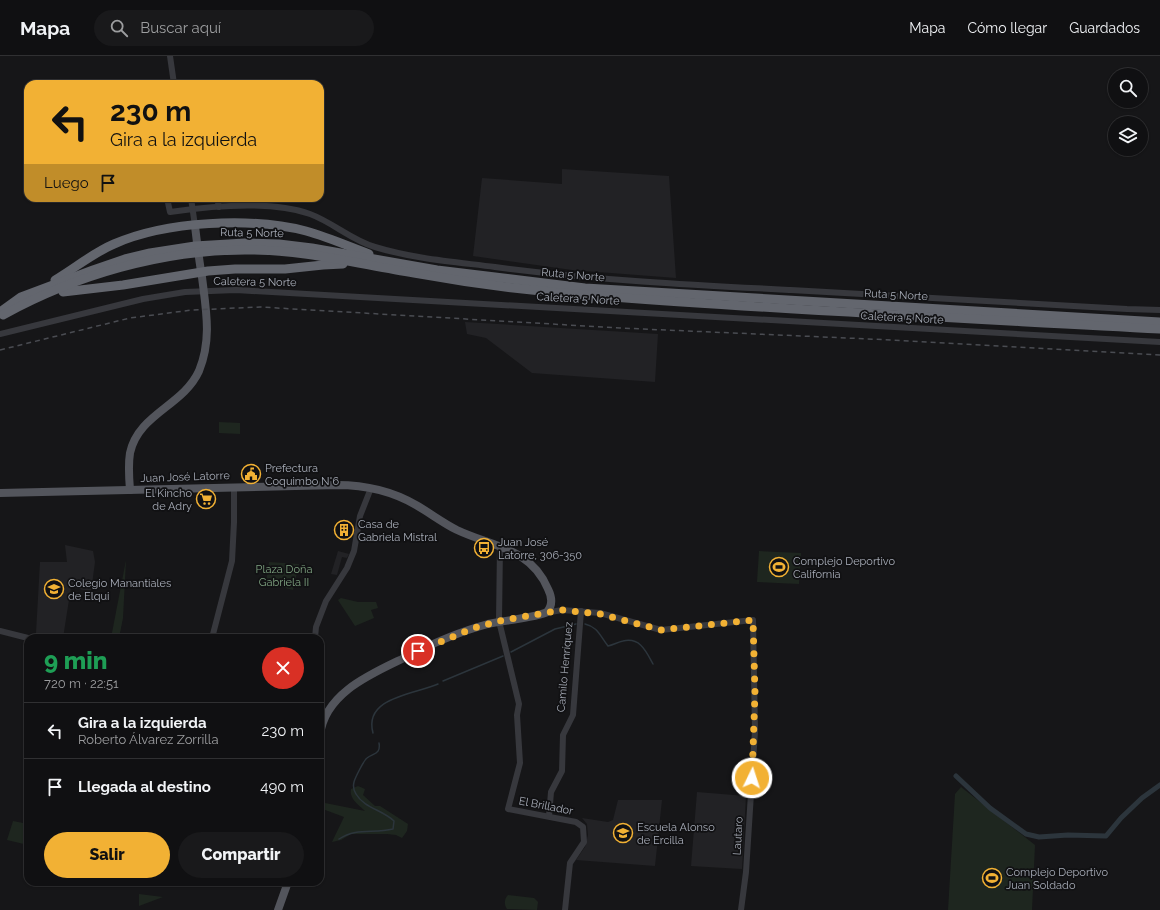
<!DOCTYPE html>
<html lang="es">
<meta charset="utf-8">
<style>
:root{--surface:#101012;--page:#19191b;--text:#f1f3f6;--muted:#9c9d9f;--line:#303032;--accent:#f2b134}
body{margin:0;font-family:Raleway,sans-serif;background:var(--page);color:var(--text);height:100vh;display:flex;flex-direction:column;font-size:15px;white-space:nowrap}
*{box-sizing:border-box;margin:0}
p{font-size:13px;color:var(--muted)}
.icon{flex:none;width:22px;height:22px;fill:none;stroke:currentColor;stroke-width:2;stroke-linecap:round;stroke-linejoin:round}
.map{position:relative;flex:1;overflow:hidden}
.drawer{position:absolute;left:24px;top:578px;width:300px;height:252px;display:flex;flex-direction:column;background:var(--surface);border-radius:12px;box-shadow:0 1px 3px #0004,0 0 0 1px var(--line)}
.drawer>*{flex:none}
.hud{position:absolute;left:24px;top:24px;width:300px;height:122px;border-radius:12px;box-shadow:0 1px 3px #0004,0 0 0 1px var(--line);background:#f2b134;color:#111;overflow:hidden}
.buttons{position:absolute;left:1108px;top:12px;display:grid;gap:8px}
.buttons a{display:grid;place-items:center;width:40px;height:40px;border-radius:50%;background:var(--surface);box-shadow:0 1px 3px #0004,0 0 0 1px var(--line);font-size:20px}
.pin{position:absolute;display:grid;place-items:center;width:34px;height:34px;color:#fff;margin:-17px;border:2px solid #fff;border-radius:50%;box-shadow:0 1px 4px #0007}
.me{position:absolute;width:44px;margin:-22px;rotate:4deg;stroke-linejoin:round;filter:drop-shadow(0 0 3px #0008)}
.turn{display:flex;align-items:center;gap:14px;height:84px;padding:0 20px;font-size:18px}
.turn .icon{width:52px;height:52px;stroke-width:2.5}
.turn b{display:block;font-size:28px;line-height:34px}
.then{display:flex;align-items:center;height:38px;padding:0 20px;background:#0003;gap:8px;font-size:15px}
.round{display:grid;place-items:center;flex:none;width:42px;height:42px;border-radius:21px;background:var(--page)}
.overview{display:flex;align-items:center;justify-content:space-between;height:68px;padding:0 20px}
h1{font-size:24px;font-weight:800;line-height:30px;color:#1e9e55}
.primary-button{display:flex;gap:8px;margin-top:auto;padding:8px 20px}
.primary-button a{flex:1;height:46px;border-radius:24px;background:var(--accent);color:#111;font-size:16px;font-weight:800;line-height:46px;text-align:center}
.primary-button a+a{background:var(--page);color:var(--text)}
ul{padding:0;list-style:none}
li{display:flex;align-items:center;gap:12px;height:56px;padding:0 20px;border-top:1px solid var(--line)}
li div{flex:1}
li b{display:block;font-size:15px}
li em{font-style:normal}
header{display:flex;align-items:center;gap:24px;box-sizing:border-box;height:56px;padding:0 20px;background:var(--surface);border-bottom:1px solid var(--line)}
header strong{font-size:19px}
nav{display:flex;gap:22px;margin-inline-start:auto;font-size:14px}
.search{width:280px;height:36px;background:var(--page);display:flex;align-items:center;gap:10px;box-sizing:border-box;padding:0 14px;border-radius:22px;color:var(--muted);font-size:15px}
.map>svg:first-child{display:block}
.built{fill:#222225}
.green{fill:#1e261f}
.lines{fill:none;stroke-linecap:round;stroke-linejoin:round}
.stream{stroke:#2c353c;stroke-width:1.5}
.canal{stroke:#2c353c;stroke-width:5}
.minor{stroke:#37383d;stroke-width:6}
.major{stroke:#53555c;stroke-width:8}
.highway{stroke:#63666e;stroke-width:9}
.rail{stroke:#4a4c52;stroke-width:1.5;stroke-dasharray:5 4;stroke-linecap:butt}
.route{stroke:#f2b134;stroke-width:7;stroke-dasharray:0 12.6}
.labels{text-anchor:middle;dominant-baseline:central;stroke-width:3.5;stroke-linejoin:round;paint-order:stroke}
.street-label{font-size:11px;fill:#a8adb8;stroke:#111113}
.poi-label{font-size:11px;fill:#a8adb8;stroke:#111113;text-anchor:start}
.park-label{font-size:11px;fill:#7fa381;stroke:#111113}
</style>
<header>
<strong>Mapa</strong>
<div class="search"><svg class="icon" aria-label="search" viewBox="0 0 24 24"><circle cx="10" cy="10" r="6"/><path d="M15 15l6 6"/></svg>Buscar aquí</div>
<nav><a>Mapa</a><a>Cómo llegar</a><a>Guardados</a></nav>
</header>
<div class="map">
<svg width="1160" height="854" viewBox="0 0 1160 854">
<rect width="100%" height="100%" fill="#161618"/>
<!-- built -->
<g class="built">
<polygon points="562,113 669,120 676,222 572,214 473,200 482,122 562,128"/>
<polygon points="465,266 658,278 655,326 532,317 486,282 467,278"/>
<polygon points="65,489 93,495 95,506 91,536 71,531 63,582 52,582 36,577 40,506 67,506"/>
<polygon points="338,495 349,498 347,502 342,501 337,519 331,518"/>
<polygon points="697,736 746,740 742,813 691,810"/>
<polygon points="618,744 662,744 655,810 576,804 585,791 588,779 587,768 582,762 608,766 613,764"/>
</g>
<!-- green -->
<g class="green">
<polygon points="219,366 240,367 240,378 219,377"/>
<polygon points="759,495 801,497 799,528 757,526"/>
<polygon points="126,504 123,562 119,582 111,582"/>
<polygon points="269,506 299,508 293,534 266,527"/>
<polygon points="341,542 358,546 376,546 378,552 371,554 374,562 355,570 338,544"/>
<path d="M 358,730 L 365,733 L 363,739 L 375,750 L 380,750 L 408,768 L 407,775 L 402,782 L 396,779 L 387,778 L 351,778 L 341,784 L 332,786 L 344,761 L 320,752 L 320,746 L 365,755 C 359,749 349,743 351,733 Z"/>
<polygon points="961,731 1035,789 1032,854 948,854 955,738"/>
<polygon points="13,765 28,768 28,789 7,784"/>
<polygon points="139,838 163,841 139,850"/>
<path d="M 508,839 L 534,842 L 538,846 L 537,854 L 507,853 C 504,849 504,843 508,839 Z"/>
</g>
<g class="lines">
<!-- stream -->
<g class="stream">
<path d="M 585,568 C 598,571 600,580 608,590 C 613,589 618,586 623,585 C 640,581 646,595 653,608"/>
<polyline points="511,596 555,573 576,568"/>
<polyline points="443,625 503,600"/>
<path d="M 373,677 C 363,641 416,638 438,628"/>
<path d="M 339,783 C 357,771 373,778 393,773 L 394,765 C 383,754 364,752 356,738 C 354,735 353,730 354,726 C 355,722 364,704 367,702 C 374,697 381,698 379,687"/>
</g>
<!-- canal -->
<polyline class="canal" points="956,720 990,752 1026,778 1039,781 1068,779 1106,780 1121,762 1142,742 1160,729"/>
<!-- minor -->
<g class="minor">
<polyline points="170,0 174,28"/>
<path d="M 167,142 L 170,156 C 211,150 271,144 310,158 C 334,167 351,184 375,191 C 414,203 456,206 495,211 C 594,224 693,229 791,234 C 903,240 1015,247 1127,253 L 1160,254"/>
<polyline points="191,142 195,170"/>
<polyline points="217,142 219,151"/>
<polyline points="0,278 143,243 185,236 236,234 1160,286"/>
<polyline points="500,490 499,565 519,648 517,659 520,707 508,753 576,766 583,771 584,786 570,807 565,854"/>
<polyline points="545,557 562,554 600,557 661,574 753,564 755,675 746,816 741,854"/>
<polyline points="0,575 28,582"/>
<polyline points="212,582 232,505 234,466 234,431"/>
<polyline points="315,582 316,571 326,545 347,512 354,495 360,460 371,432"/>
<polyline points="320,648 324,663"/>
<polyline points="549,760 551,736 562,715 563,679 573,659 581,555"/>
</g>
<!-- major -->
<g class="major">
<path d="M 130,434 C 129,422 128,409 130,397 C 138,358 183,350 199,315 C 212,283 206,254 202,221 C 199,204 197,187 195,170"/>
<path d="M 0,437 L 337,429 C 365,429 392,435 416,449 C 430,457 443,467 457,474 C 493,491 531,492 548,533 C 552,541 553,549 547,556 C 539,561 501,565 488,568 C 458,576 431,588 404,602 C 371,618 325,637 320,679"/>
<polyline points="278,854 288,826"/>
</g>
<!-- highway -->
<g class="highway">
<path d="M 55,224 C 75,212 93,197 114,188 C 166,165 251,161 306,175 C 328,181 348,190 369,198"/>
<polyline points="63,236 123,229 208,215 235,213 285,213 323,209 343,208"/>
<polyline points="0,256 21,241 93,214 125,203 150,197 195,190 245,187 279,188 312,192 437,214 585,232 1160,266"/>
<path d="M 3,259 C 76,219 162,194 245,194 C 302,193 358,208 414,217 C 480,229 546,237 613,241 C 795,255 978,263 1160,273"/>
</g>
<!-- rail -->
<polyline class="rail" points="0,294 130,262 192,254 260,251 620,272 892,284 1160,299"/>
</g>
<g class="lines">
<!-- route -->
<polyline class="route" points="418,595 474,572 499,565 562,554 600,558 661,574 753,564 755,637 752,722"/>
</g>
<!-- icons -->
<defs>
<g id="civic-ring" transform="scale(1)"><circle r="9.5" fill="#111113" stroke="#f2b134" stroke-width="1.5"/><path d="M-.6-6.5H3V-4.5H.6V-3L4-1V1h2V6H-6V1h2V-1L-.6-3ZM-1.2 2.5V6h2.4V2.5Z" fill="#f2b134"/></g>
<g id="supermarket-ring" transform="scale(1)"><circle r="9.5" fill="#111113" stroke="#f2b134" stroke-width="1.5"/><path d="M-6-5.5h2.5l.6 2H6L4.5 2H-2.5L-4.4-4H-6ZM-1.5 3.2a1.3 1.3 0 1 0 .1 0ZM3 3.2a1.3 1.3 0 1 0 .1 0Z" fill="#f2b134"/></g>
<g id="building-ring" transform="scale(1)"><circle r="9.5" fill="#111113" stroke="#f2b134" stroke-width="1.5"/><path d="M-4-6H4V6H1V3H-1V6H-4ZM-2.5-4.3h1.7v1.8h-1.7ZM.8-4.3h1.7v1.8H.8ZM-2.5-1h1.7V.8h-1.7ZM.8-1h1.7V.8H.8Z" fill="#f2b134"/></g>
<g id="bus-ring" transform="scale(1)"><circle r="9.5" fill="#111113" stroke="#f2b134" stroke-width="1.5"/><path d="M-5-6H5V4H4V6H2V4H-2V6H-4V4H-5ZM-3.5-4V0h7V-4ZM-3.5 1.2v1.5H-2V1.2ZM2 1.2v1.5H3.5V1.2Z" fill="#f2b134"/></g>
<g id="stadium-ring" transform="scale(1)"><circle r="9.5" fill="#111113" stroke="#f2b134" stroke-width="1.5"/><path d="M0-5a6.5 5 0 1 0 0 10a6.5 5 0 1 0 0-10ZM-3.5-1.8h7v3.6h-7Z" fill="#f2b134"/></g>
<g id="school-ring" transform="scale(1)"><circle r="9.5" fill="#111113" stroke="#f2b134" stroke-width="1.5"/><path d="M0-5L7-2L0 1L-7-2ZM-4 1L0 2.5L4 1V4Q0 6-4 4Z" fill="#f2b134"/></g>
</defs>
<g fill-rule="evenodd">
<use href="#civic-ring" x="251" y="418"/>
<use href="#supermarket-ring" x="206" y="443"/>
<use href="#building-ring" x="344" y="474"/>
<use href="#bus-ring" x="484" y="492"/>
<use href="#stadium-ring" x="779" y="511"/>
<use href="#school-ring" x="54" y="533"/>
<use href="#school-ring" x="623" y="777"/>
<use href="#stadium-ring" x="992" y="822"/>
</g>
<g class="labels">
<!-- street labels -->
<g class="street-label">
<text transform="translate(252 177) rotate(1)">Ruta 5 Norte</text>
<text transform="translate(573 219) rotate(5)">Ruta 5 Norte</text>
<text transform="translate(255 226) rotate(1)">Caletera 5 Norte</text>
<text transform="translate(896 239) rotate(3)">Ruta 5 Norte</text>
<text transform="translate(578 243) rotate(3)">Caletera 5 Norte</text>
<text transform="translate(902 262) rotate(3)">Caletera 5 Norte</text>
<text transform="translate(185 421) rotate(-2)">Juan José Latorre</text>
<text transform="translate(565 611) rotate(-85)">Camilo Henríquez</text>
<text transform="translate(546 750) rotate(11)">El Brillador</text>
<text transform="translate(738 780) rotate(-87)">Lautaro</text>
</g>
<!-- poi labels -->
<g class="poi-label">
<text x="265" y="412">Prefectura<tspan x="265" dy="13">Coquimbo N°6</tspan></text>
<text x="192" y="437" text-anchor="end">El Kincho<tspan x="192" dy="13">de Adry</tspan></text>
<text x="358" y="468">Casa de<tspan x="358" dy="13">Gabriela Mistral</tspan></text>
<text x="498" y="486">Juan José<tspan x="498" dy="13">Latorre, 306-350</tspan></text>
<text x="793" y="505">Complejo Deportivo<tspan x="793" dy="13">California</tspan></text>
<text x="68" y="527">Colegio Manantiales<tspan x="68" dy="13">de Elqui</tspan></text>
<text x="637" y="771">Escuela Alonso<tspan x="637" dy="13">de Ercilla</tspan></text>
<text x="1006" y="816">Complejo Deportivo<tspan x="1006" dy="13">Juan Soldado</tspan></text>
</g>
<!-- park labels -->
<g class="park-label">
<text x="284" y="513">Plaza Doña<tspan x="284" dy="13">Gabriela II</tspan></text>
</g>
</g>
</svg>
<div class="buttons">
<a><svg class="icon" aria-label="search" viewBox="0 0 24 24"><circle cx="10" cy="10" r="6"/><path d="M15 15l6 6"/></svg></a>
<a><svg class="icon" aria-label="layers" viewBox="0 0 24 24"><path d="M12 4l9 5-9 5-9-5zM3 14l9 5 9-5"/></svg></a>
</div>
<div class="pin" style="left:418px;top:595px;background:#d93025"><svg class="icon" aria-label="arrive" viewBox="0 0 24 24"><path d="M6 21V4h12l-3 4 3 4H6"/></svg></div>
<svg class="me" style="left:752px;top:722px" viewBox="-20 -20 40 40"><circle r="17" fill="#f2b134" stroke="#fff" stroke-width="3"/><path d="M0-11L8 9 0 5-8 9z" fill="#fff"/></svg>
<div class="hud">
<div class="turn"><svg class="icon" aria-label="left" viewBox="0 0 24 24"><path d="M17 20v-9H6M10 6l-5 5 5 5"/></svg><div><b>230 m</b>Gira a la izquierda</div></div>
<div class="then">Luego<svg class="icon" aria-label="arrive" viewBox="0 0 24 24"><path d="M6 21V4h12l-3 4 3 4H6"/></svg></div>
</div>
<section class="drawer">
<div class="overview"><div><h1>9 min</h1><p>720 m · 22:51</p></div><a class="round" style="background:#d93025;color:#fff"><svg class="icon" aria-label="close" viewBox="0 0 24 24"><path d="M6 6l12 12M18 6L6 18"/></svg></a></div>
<ul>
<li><svg class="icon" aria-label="left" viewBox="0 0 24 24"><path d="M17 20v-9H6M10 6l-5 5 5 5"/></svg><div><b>Gira a la izquierda</b><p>Roberto Álvarez Zorrilla</p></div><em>230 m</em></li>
<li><svg class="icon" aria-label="arrive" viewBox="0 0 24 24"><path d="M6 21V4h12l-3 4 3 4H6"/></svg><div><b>Llegada al destino</b></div><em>490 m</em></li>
</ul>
<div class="primary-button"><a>Salir</a><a>Compartir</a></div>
</section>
</div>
